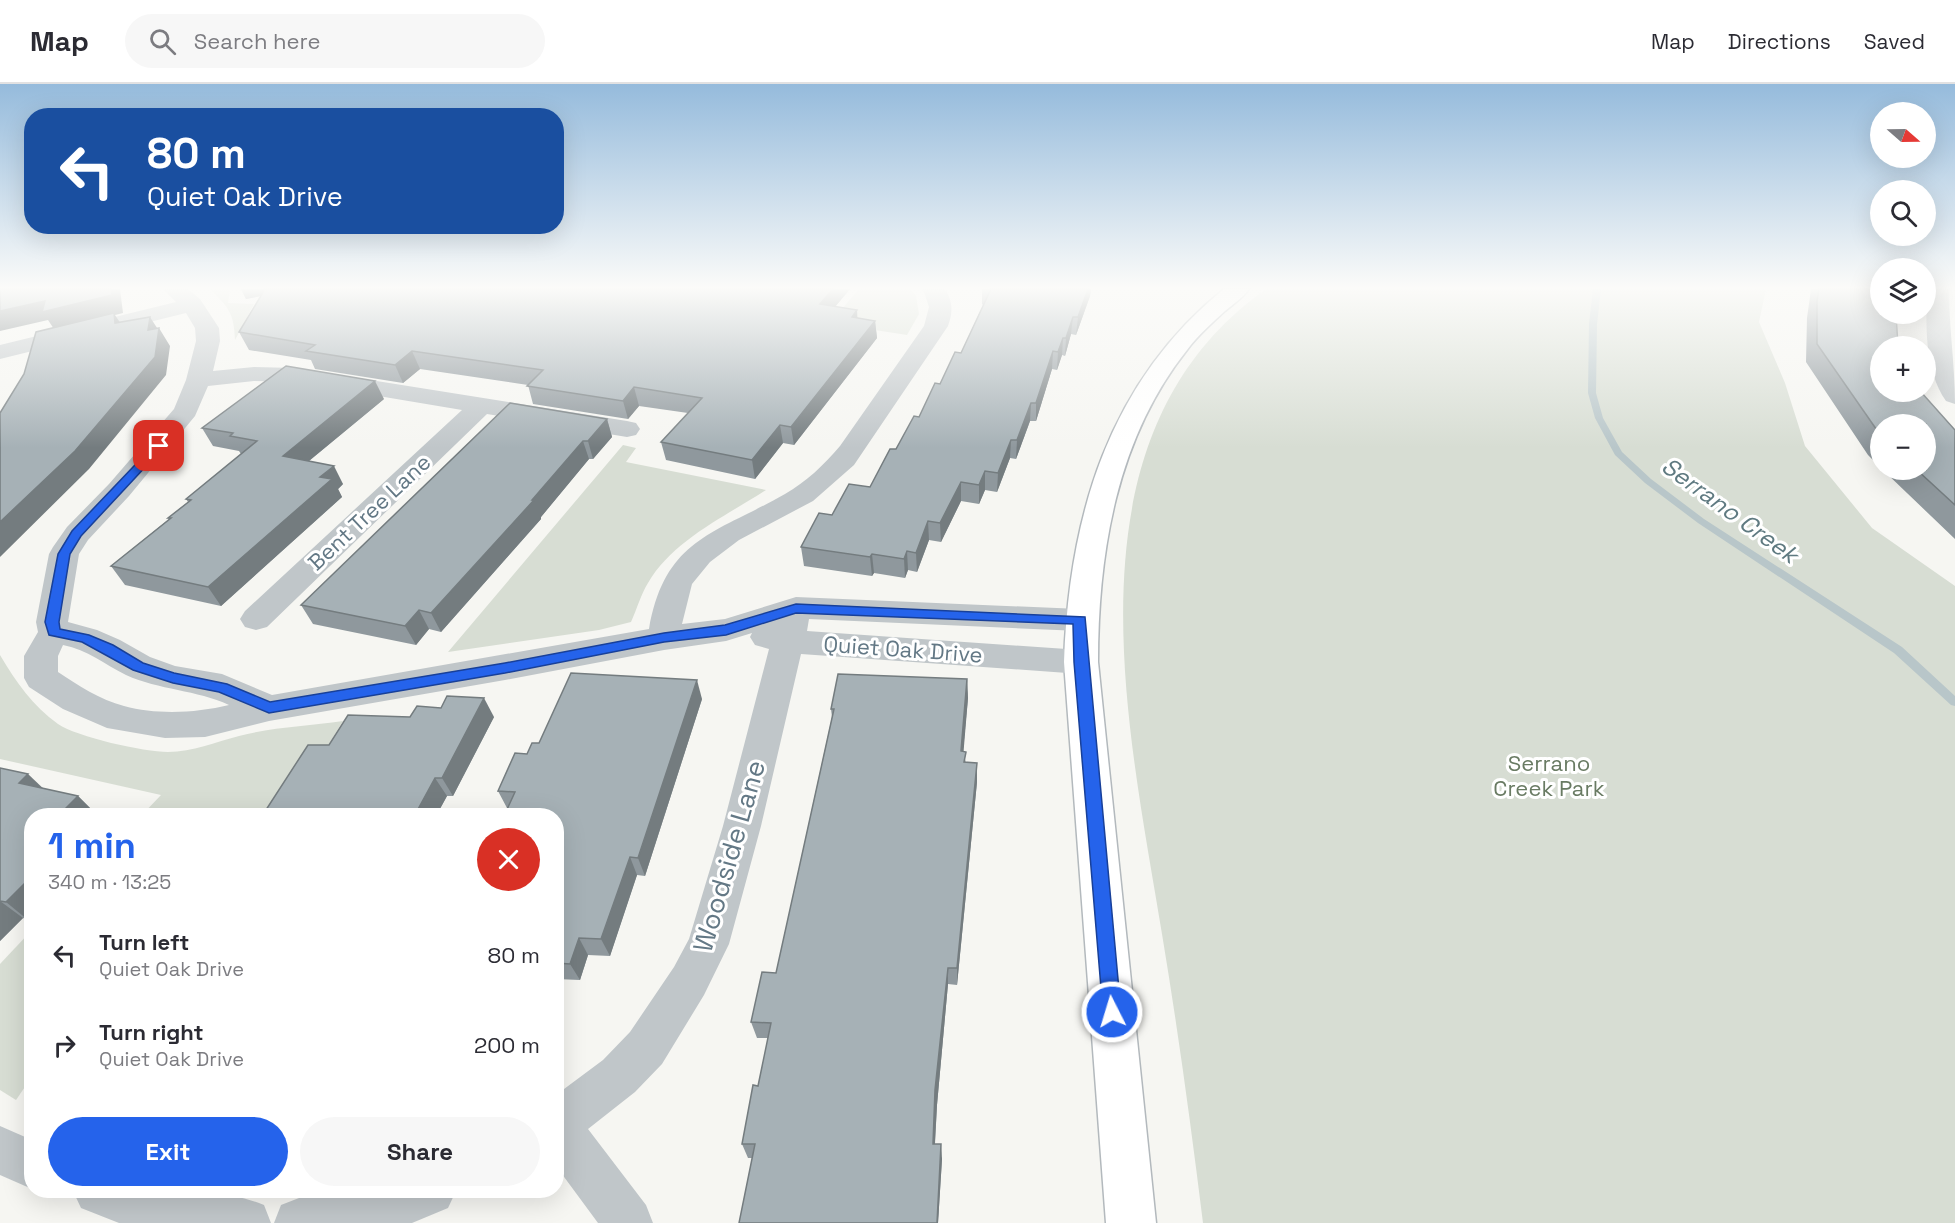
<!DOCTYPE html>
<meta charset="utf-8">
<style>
:root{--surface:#fff;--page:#f7f7f7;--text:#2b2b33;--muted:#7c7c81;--line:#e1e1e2;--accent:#2563eb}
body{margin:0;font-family:"Space Grotesk",sans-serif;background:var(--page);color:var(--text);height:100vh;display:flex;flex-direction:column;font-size:22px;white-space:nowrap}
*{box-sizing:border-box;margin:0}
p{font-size:20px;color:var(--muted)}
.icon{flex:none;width:33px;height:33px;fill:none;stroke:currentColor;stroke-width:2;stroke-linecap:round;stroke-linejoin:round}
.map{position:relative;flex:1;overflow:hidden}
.panel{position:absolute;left:24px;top:724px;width:540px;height:390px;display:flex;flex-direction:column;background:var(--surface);border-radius:24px;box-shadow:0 6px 24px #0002}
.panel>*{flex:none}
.banner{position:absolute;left:24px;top:24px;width:540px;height:126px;border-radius:24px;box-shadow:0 6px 24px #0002;background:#1a4fa0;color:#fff;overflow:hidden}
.needle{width:39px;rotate:110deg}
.tools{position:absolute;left:1870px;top:18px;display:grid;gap:12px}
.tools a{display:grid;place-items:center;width:66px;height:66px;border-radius:50%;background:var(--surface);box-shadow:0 6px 24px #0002;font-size:30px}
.pin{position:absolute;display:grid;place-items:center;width:51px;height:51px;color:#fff;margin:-26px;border-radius:12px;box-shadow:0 3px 9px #0006}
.me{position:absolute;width:66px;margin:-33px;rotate:355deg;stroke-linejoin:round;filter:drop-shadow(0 0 4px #0008)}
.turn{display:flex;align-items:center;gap:21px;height:126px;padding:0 24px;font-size:27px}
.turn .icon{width:78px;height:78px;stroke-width:2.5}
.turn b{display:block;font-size:42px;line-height:51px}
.round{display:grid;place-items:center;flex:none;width:63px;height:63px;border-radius:32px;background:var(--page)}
.summary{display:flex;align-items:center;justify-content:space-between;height:102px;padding:0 24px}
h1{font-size:36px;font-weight:600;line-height:45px;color:var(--accent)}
.action{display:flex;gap:12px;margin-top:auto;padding:12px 24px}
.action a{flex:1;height:69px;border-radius:36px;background:var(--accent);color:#fff;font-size:24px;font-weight:600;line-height:69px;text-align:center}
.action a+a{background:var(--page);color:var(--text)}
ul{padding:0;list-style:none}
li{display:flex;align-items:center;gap:18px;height:90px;padding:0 24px}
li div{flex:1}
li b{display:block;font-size:22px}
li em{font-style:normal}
header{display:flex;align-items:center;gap:36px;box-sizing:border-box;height:84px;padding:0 30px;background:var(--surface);border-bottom:2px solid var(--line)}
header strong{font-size:28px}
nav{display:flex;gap:33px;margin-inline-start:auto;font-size:21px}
.search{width:420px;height:54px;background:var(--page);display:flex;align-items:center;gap:15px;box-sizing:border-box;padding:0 21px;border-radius:33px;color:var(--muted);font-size:22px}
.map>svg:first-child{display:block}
.green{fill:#d7ddd3}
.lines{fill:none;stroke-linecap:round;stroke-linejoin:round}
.stream{fill:#b8c6c9;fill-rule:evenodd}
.secondary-casing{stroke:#b3b9bd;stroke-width:3}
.street{fill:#c0c6c9;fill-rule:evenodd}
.secondary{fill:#fff;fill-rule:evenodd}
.wall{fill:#8f989d}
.shaded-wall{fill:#747c7f}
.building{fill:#a6b1b6;stroke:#747c7f;stroke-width:1.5}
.route{fill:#2563eb;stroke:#184099;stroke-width:1.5}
.labels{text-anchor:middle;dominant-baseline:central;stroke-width:6;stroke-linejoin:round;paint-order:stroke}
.street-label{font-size:22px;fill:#637885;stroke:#fff}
.park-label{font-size:22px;fill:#697b63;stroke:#fff}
.water-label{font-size:24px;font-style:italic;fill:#5f7a81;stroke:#fff}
.near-street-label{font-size:27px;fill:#637885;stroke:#fff}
</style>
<header>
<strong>Map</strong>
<div class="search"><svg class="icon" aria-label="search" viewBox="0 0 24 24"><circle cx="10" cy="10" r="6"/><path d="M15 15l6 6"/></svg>Search here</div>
<nav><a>Map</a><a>Directions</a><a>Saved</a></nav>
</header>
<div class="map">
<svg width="1955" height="1139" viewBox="0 0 1955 1139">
<rect width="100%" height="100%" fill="#f6f6f2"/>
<!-- green -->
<g class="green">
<path d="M 210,205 L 230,205 L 228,219 L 254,220 L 235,256 C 234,229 229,224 210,205 Z"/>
<polygon points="859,205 911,205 916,212 919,230 907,251 830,239"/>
<path d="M 1266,205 L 1766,205 L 1759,238 L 1785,299 L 1805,362 L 1872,444 L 1955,502 L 1955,1139 L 1203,1139 C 1191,1042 1178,946 1162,850 C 1128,640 1059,352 1266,205 Z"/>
<path d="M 623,361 L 636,364 L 626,378 L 766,406 C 726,432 673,456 648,499 C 641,510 637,525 631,538 L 599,546 L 448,568 Z"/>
<path d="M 0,571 C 16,598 33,622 58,640 C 77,653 144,668 168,668 C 193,668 215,658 239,652 C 273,643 309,642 343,637 L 285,732 L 141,732 L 161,711 L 0,675 Z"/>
<polygon points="31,847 31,994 16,1016 0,1006 0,880"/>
</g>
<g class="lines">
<!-- stream -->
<polygon class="stream" points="1593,205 1601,205 1597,240 1596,309 1603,334 1622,368 1651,395 1704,435 1902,563 1955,612 1955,622 1951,621 1894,569 1698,439 1645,399 1615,371 1595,334 1588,309 1589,240"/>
<!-- secondary casing -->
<g class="secondary-casing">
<path id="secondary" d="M 1224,205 L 1249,205 C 1243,214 1233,220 1225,227 C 1212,239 1198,251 1187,266 C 1117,354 1098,468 1098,578 L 1156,1139 L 1106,1139 L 1064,578 C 1069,433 1108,299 1224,205 Z"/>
</g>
<!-- street -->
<g class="street">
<path d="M 163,205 L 188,205 L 200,215 L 219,244 L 220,257 L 213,287 L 254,283 L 295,284 L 627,337 L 636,339 L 640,345 L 636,351 L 627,353 L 487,330 L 267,543 L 256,546 L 245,543 L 240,535 L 245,527 L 462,326 L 295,298 L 254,297 L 208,302 L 195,332 L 129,412 L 88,456 L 79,470 L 68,538 L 97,546 L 120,556 L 150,573 L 175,582 L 222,590 L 272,611 L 649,545 C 665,454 715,450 785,410 C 806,398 824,381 840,362 L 924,242 L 929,223 L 923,205 L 945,205 C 953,218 953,228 948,242 L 854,381 L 813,417 L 739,456 L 710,478 L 692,500 L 682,540 L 725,535 L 796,513 L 1080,525 L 1091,528 L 1096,536 L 1091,544 L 1080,547 L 809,535 L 807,547 L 1081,566 L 1093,569 L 1098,578 L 1093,587 L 1081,590 L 801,570 L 761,742 L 729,860 L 704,911 L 662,980 L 635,1008 L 588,1045 L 646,1121 L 653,1139 L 598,1139 L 556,1082 L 556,1011 L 603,976 L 630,948 L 674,883 L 689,855 L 723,742 L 769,565 L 755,561 L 750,553 L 752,549 L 726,557 L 664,566 L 505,596 L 269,637 L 205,653 L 165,654 L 107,644 L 63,625 L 29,603 L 24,594 L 24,572 L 38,548 L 36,538 L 49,470 L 53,463 L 67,443 L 109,400 L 174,325 L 186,296 L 196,257 L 195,244 L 186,229 L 0,275 L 0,261 L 176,218 ZM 63,561 C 88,566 104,580 126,591 C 159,606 197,606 229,621 C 196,629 157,631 124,622 C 100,616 78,601 58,588 L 58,572 Z"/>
<path d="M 1927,205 L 1949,205 C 1949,244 1955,281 1955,320 L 1946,317 C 1924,285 1926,242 1927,205 Z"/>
<polygon points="0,1042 32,1056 32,1105 0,1091"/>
<path d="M 73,1107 C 134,1107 207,1098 264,1121 L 271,1139 L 119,1139 L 81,1124 Z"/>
<polygon points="332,1107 456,1107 448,1124 412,1139 274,1139 281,1121 299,1114"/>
</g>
<!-- secondary -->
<use href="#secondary" class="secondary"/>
</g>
<!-- wall -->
<g class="wall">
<polygon points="241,205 850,205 835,223 857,226 857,234 875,237 877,254 794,361 783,359 755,395 666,376 661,358 688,329 639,322 628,335 533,320 528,301 420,285 403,299 315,285 311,276 249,266 239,248 261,212 246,215"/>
<polygon points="982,205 1091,205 1090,212 1076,251 1071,250 1065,272 1062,271 1057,286 1052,285 1036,337 1030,337 1016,375 1010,374 997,408 985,406 979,420 961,417 941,458 929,456 917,488 908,486 905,494 874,489 872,492 804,482 801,463 832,431 870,403 919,333 961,269 983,221 982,220"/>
<polygon points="1811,205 1881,205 1881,308 1955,346 1955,455 1883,386 1926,386 1881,340 1881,384 1868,371 1806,278 1807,234"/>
<polygon points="384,315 309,377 343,400 338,405 342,413 221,522 125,501 111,482 169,435 168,434 188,418 186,415 241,370 239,367 213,362 202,344"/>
<polygon points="607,335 612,353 593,375 589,375 541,433 541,435 441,548 429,545 416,561 313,540 301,521"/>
<polygon points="967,595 968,614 963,667 966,679 977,679 977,698 957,901 948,900 937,1021 935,1060 942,1075 938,1139 739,1139 752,1074 748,1074 742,1060 758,1002 768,954 757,954 751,938 776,889 832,633 831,625"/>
<polygon points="702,615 645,792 637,791 610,872 588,871 580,896 556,895 556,732 507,724 498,707 527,670 539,659"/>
<polygon points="410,633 494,633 453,712 447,712 436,732 262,732 329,661"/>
<polygon points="0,684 43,705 78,712 97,731 32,732 32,832 28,836 23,834 0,857"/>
</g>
<!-- shaded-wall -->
<g class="shaded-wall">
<polygon points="111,205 120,205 123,229 115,231 125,246 54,245 48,236 0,247 0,227 45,217"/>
<polygon points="241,205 280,205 280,208 246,215"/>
<polygon points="833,205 850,205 822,238 820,220"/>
<polygon points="1088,205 1091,205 1090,212 1076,251 1078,233"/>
<polygon points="857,226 858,244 852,233"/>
<polygon points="150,233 159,247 159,244 170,262 166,291 89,385 0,473 0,438 148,246"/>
<polygon points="1073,233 1071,250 1065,272 1066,254"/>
<polygon points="875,237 877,254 794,361 791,343"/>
<polygon points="1063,254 1062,271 1057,286 1058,268"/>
<polygon points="412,267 420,285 403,299 395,281"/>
<polygon points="1053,267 1052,285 1036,337 1036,319"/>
<polygon points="375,297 384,315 293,390 283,372"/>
<polygon points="634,303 639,322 628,335 623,317"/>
<polygon points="1031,319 1030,337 1016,375 1017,356"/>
<polygon points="607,335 612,353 593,375 588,357"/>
<polygon points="780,341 783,359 755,395 752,376"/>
<polygon points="1011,356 1010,374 997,408 998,389"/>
<polygon points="583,357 589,375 541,433 541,435 441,548 431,529 532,416"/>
<polygon points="334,382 343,400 338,405 342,413 221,522 208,503 320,393"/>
<polygon points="985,387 985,406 979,420 979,401"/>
<polygon points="961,398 961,417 941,458 940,439"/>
<polygon points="928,437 929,456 917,488 916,469"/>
<polygon points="907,467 908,486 905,494 904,475"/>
<polygon points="872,470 874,489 872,492 870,473"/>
<polygon points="419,526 429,545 416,561 405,542"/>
<polygon points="967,595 968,614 962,686 961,667"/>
<polygon points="697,596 702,615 645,792 638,774"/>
<polygon points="484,614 494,633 453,712 442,694"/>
<polygon points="977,679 977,698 957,901 957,884"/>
<polygon points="28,690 48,709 19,699"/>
<polygon points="435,694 447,712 436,732 420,732 417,727"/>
<polygon points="78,712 97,731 96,732 68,732 63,727"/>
<polygon points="404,726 408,732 401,732"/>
<polygon points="630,773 637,791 610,872 601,855"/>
<polygon points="32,792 32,832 28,836 6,818"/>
<polygon points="0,817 23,834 0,857"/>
<polygon points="579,854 588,871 580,896 570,880"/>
<polygon points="948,884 948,900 937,1021 934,1074 933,1060 935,1006"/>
<polygon points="941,1060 942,1075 938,1139 937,1139"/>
</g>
<!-- building -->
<g class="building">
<polygon points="0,205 111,205 112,211 42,228 45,217 0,227"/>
<polygon points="265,205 833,205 820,220 857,226 852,233 875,237 791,343 780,341 752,376 661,358 702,314 634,303 623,317 527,302 543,286 412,267 395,281 306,267 315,261 239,248"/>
<polygon points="991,205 1088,205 1078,233 1073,233 1066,254 1063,254 1058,268 1053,267 1036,319 1031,319 1017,356 1011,356 998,389 985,387 979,401 961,398 940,439 928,437 916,469 907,467 904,475 872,470 870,473 801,463 819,429 832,431 849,400 870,403 890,365 896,365 914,332 919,333 935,299 940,300 955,268 961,269"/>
<polygon points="1819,205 1881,205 1881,230 1896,230 1898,262 1881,262 1881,308 1921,308 1955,346 1955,421 1917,386 1926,386 1926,340 1881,340 1881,352 1817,260 1817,217"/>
<polygon points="114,229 115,239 150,233 148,246 159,244 155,273 75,367 0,438 0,329 24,290 36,248"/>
<polygon points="286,282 375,297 283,372 334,382 320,393 332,395 208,503 111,482 171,434 168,434 191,416 186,415 257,357 230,352 233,349 202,344"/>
<polygon points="510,319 607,335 588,357 583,357 532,416 534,416 431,529 419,526 405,542 301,521"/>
<polygon points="571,589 697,596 638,774 630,773 601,855 579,854 570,880 556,879 556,732 504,732 515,708 498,707 515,669 527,670 532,659 539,659"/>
<polygon points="838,590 967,595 961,667 966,668 964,678 977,679 957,884 948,884 935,1006 933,1060 941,1060 937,1139 739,1139 755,1060 742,1060 753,1001 758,1002 771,939 751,938 762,888 776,889 834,625 831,625"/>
<polygon points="447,612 484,614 442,694 435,694 417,727 404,726 401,732 262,732 308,661 329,661 348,631 410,633 417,622 441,624"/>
<polygon points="0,684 28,690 19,699 78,712 63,727 85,732 32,732 32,792 6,818 0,817"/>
</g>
<!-- sky -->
<linearGradient id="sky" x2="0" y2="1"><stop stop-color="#95bbdc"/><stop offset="0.56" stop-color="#fbfbf9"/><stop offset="1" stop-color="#fbfbf9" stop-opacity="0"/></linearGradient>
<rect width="1955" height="364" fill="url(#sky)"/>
<!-- route -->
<polygon class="route" points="159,359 164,362 162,365 81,452 70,470 59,538 60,545 89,551 113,561 143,579 174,589 227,600 270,618 505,579 664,549 725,541 796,520 1085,533 1121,928 1119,935 1112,937 1106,935 1103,928 1074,578 1073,540 796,529 726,551 664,558 505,589 269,629 219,608 173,599 133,586 82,558 49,551 45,538 58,470 72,447 155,360"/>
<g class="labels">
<!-- street labels -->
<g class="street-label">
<text transform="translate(369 428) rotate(-43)">Bent Tree Lane</text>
<text transform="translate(903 565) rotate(4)">Quiet Oak Drive</text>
</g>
<!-- park labels -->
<g class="park-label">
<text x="1549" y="679">Serrano<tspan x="1549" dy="25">Creek Park</tspan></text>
</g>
<!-- water labels -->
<g class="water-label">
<text transform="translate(1730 426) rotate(36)">Serrano Creek</text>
</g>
<!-- near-street labels -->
<g class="near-street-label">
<text transform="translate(729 772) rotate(-74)">Woodside Lane</text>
</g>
</g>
</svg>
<div class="tools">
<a><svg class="needle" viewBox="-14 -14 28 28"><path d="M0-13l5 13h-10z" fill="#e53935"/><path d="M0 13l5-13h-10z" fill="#7c7c81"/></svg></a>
<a><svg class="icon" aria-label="search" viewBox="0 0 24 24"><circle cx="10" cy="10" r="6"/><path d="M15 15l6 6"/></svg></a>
<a><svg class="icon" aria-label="layers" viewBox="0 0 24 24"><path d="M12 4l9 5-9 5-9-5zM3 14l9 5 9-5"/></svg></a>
<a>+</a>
<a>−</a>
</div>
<div class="pin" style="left:159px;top:362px;background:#d93025"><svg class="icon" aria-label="arrive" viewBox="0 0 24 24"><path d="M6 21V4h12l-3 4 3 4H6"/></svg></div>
<svg class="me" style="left:1112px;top:928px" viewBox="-20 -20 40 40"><circle r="17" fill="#2563eb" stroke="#fff" stroke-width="3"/><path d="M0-11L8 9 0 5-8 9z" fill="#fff"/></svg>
<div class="banner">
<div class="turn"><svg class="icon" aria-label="left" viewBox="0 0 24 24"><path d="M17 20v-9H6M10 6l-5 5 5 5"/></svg><div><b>80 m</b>Quiet Oak Drive</div></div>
</div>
<section class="panel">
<div class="summary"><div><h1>1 min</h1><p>340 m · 13:25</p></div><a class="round" style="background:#d93025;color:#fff"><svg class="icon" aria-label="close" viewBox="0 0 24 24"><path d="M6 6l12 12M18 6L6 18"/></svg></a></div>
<ul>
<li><svg class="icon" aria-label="left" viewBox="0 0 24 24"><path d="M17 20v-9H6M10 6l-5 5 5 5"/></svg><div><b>Turn left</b><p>Quiet Oak Drive</p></div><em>80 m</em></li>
<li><svg class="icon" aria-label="right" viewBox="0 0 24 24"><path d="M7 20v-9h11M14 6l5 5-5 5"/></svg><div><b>Turn right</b><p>Quiet Oak Drive</p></div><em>200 m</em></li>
</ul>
<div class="action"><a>Exit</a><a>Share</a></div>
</section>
</div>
